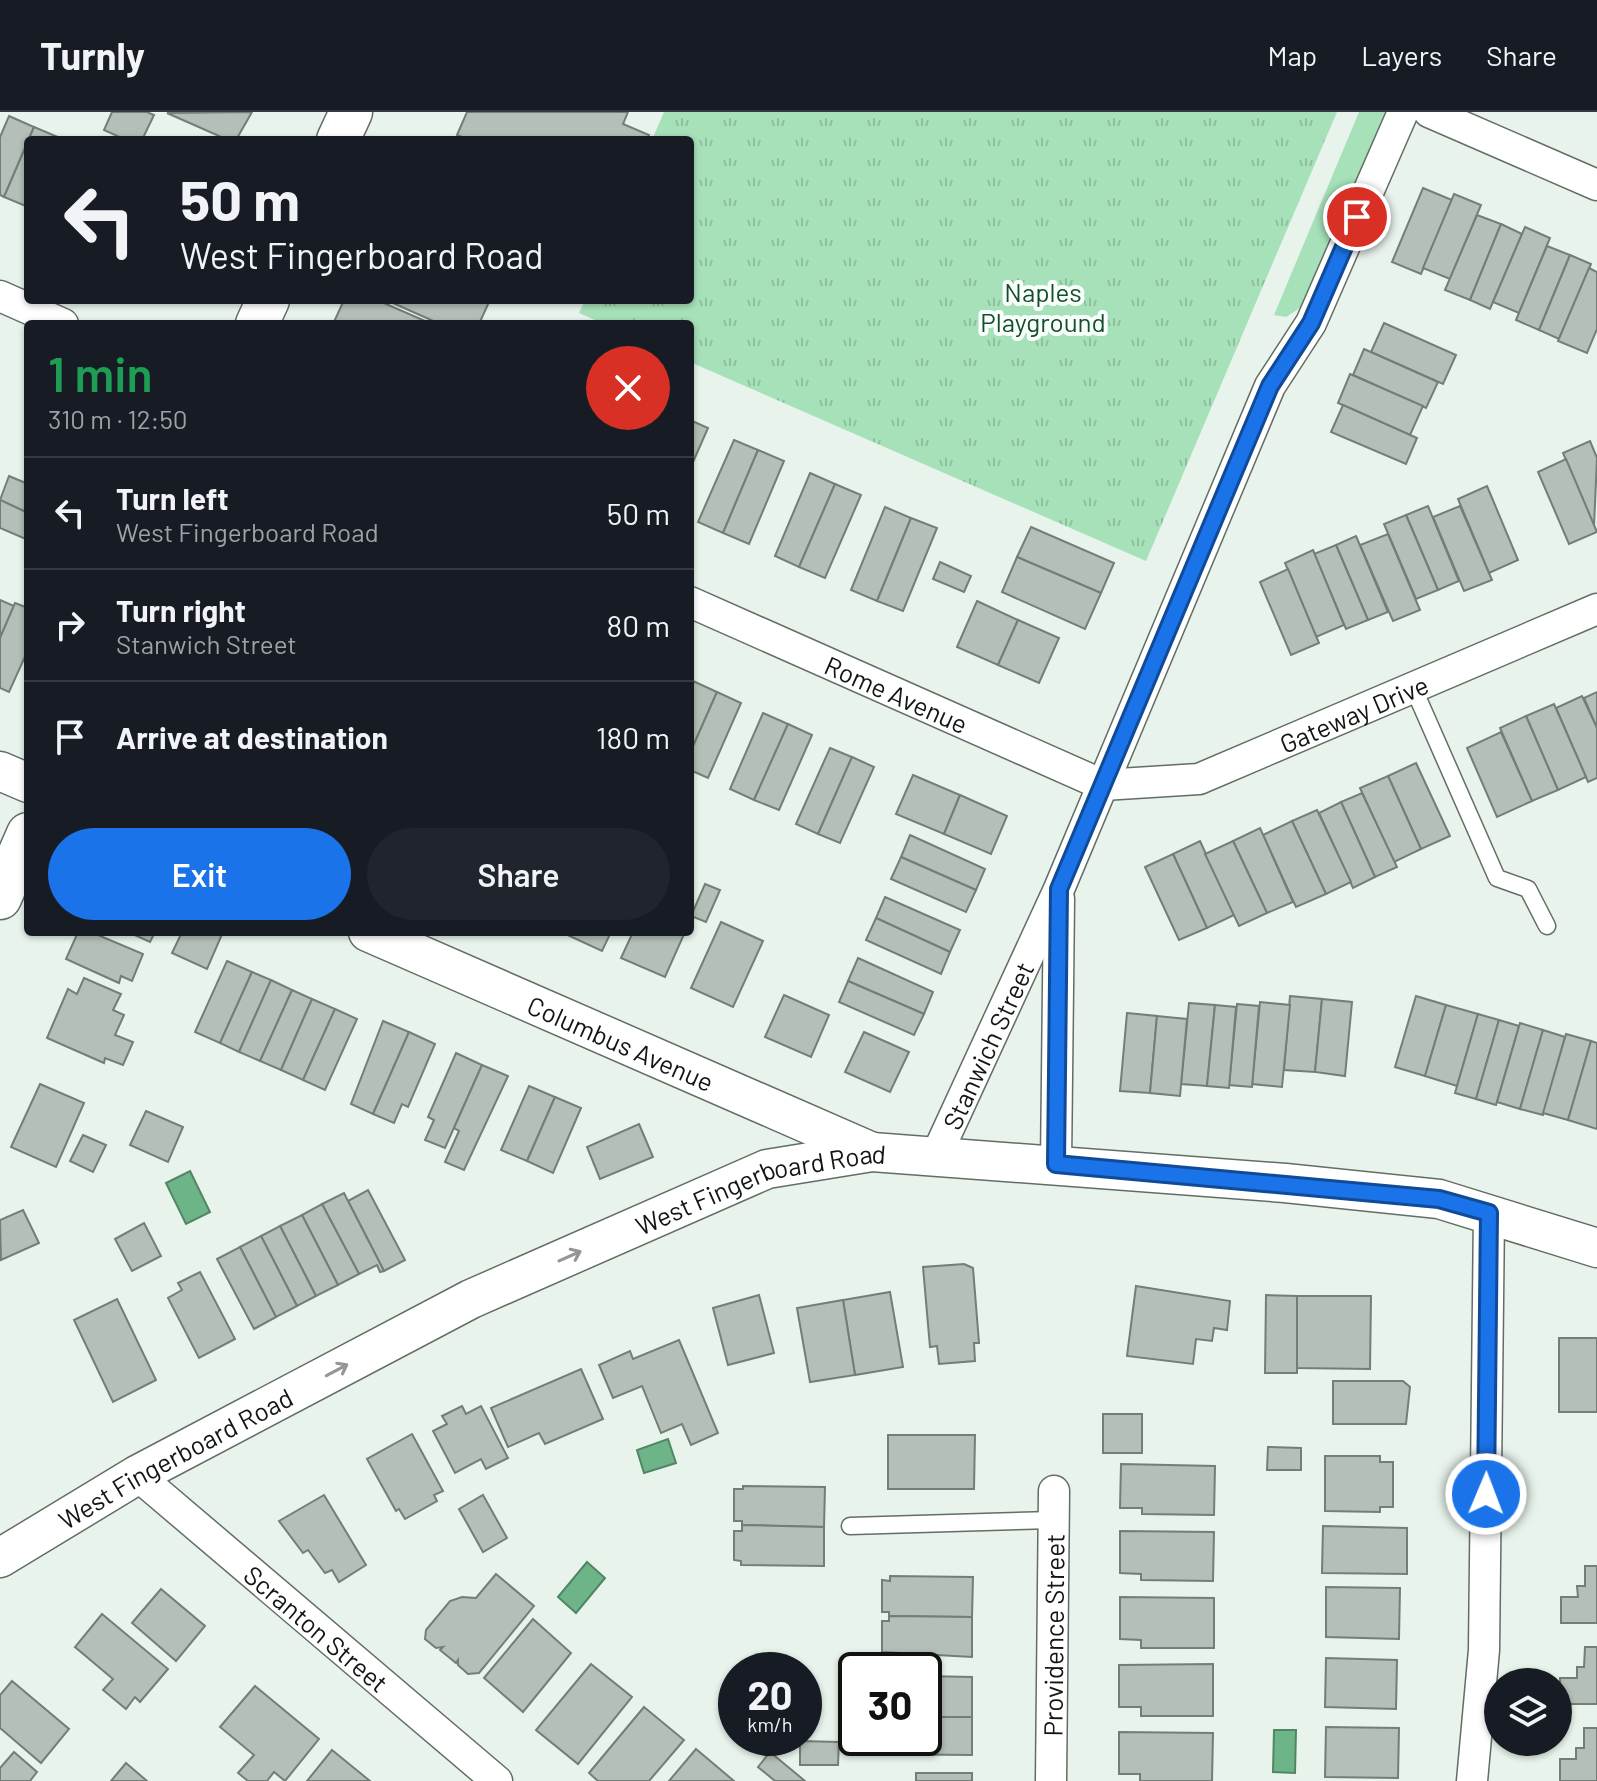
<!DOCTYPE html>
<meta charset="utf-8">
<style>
:root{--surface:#171b24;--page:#20242c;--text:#f1f3f6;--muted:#9ea1a6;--line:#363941;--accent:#1a73e8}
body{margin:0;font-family:Barlow,sans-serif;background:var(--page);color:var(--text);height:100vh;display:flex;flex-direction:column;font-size:30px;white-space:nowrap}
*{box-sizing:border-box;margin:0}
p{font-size:26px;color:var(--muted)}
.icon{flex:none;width:44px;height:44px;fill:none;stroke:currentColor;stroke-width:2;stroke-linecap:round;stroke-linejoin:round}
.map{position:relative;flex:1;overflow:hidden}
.sheet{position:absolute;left:24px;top:208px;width:670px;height:616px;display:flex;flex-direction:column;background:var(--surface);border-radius:8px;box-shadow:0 2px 6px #0004}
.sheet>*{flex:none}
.guide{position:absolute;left:24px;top:24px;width:670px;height:168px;border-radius:8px;box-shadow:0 2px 6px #0004;background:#171b24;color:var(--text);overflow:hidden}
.buttons{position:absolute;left:1484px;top:1556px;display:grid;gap:16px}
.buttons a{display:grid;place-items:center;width:88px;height:88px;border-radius:50%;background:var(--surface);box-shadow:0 2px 6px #0004;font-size:40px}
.speed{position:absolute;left:718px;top:1540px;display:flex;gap:16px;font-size:40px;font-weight:700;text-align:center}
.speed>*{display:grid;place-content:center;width:104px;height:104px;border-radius:50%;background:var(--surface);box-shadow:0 2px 6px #0004;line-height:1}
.speed small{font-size:20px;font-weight:400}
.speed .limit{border:4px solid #111;border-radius:12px;background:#fff;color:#111}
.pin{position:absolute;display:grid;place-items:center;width:68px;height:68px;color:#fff;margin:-34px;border:4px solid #fff;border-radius:50%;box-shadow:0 2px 8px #0007}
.me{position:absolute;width:88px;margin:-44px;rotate:1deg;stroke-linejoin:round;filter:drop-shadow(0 0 6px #0008)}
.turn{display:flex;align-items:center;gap:28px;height:168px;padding:0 24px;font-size:36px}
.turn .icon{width:104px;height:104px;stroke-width:2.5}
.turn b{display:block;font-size:56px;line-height:68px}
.round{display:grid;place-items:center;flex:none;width:84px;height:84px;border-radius:42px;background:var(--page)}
.head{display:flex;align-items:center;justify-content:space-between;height:136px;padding:0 24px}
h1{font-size:48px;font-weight:600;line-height:60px;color:#1e9e55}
.button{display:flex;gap:16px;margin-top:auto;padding:16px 24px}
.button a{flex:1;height:92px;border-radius:48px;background:var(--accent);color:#fff;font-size:32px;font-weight:600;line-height:92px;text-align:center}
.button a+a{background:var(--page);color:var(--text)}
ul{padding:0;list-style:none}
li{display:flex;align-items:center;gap:24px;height:112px;padding:0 24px;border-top:2px solid var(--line)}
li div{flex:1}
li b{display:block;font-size:30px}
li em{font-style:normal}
header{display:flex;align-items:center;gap:48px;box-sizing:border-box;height:112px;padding:0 40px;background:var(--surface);border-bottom:2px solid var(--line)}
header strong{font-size:38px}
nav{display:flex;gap:44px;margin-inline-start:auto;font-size:28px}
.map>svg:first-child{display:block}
.grass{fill:#a6e1ba}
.park{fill:url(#park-tufts)}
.water{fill:#6db588;stroke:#528565;stroke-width:2}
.building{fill:#b4bfb7;stroke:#737e76;stroke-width:2}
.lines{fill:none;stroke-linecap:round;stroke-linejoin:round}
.service-casing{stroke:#636d66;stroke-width:19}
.minor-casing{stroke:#636d66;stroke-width:33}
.tertiary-casing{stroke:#636d66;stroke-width:41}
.secondary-casing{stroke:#636d66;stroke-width:45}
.service{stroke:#fff;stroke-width:16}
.minor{stroke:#fff;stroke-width:30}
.tertiary{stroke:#fff;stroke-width:38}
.secondary{stroke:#fff;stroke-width:42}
.oneway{stroke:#949695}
.route-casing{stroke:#114b97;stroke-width:20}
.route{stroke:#1a73e8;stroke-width:14}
.labels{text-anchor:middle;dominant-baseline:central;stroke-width:8;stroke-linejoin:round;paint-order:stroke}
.park-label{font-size:26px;fill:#144c2e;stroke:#f8fffa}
.street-label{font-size:26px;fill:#121613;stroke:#f8fffa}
</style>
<header>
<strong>Turnly</strong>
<nav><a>Map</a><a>Layers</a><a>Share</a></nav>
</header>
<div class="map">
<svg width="1597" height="1669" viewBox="0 0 1597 1669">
<defs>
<pattern id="park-tufts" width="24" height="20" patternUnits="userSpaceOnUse" patternTransform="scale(2)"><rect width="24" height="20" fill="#a6e1ba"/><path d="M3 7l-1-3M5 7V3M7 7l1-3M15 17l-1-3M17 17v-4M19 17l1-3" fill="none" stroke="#8ec09f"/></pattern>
</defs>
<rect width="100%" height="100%" fill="#e7f3eb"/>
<!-- grass -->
<polygon class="grass" points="1359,0 1385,0 1303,194 1286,205 1274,203"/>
<!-- park -->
<polygon class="park" points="664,0 1337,0 1146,449 690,250 690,212 604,212 579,201 585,188 690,188 690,28 652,28"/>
<!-- water -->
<g class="water">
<polygon points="190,1059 210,1100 186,1112 166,1071"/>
<polygon points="668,1327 676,1351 644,1361 637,1338"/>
<polygon points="587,1450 605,1466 576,1501 558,1485"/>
<polygon points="1274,1618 1296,1618 1295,1661 1273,1660"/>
</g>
<!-- building -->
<g class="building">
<polygon points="112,0 147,0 154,3 142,28 126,28 104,18"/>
<polygon points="252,0 236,28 228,28 167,1"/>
<polygon points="467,0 628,0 623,12 649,23 647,28 469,28 457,23"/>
<polygon points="9,4 34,15 4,85 0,83 0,25"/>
<polygon points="34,15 58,25 57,28 28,28 28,95 4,85"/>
<polygon points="1423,76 1452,88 1421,162 1392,150"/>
<polygon points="1454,82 1481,93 1450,167 1423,156"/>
<polygon points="1477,103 1501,112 1470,188 1445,178"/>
<polygon points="1501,112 1522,122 1490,197 1470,188"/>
<polygon points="1525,115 1550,126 1519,201 1493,190"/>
<polygon points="1547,134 1570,143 1539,218 1516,208"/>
<polygon points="1570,143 1591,152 1559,227 1539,218"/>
<polygon points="1589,156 1597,160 1597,217 1587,241 1558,229"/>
<polygon points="344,188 377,188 432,212 333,212"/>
<polygon points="386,188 490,188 479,212 440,212"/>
<polygon points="1384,211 1456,243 1443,272 1371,240"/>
<polygon points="1364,237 1438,270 1426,296 1353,263"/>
<polygon points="1350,262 1423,294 1410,323 1338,291"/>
<polygon points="1343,293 1417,326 1406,352 1331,320"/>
<polygon points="690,308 708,316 690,357"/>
<polygon points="734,328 758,338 723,421 698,410"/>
<polygon points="1590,329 1597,346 1594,414 1563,341"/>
<polygon points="758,338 784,349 749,432 723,421"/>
<polygon points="1566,347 1597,420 1569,432 1538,360"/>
<polygon points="810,361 835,372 799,455 775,444"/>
<polygon points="9,364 28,372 28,401 0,388"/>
<polygon points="835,372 861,383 825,466 799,455"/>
<polygon points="1487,374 1518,448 1489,461 1458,387"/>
<polygon points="0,388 28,401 28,428 0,416"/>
<polygon points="1428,394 1459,469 1438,478 1406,403"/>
<polygon points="1460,394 1492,468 1464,479 1433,405"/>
<polygon points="885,395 911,406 877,489 851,478"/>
<polygon points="1406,403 1438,478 1416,487 1384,412"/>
<polygon points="911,406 937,416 903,499 877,489"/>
<polygon points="1031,415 1114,451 1101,481 1017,445"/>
<polygon points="1388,422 1420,498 1393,509 1360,433"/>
<polygon points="1356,424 1388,500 1368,508 1336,433"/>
<polygon points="1336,433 1368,508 1346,517 1314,442"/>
<polygon points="1313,438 1344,513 1316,525 1285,451"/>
<polygon points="1017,445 1101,481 1085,517 1002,480"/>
<polygon points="940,450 971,464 964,480 933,467"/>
<polygon points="1288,457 1319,531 1291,543 1260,470"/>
<polygon points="0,488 14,494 0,526"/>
<polygon points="977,489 1018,508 998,553 957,535"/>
<polygon points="15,491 28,496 28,538 9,580 0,576 0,526"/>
<polygon points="1018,508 1059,526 1039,571 998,553"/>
<polygon points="693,569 717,580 690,641 690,576"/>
<polygon points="717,580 741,591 708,666 690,658 690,641"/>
<polygon points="1597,580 1597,616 1584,586"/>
<polygon points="1582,584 1597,616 1597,666 1588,670 1556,596"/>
<polygon points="1554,592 1586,665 1558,678 1526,604"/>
<polygon points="763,601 788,612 754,688 730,677"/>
<polygon points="1526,604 1558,678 1532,689 1500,616"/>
<polygon points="788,612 812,623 779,698 754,688"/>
<polygon points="1501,620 1532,689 1497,705 1467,636"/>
<polygon points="830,636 852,645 818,722 796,712"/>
<polygon points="852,645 874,655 840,731 818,722"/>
<polygon points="1416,651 1450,724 1421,737 1388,664"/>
<polygon points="913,663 960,683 944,722 896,702"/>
<polygon points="1388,664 1421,737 1394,750 1360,676"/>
<polygon points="1362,681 1397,755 1375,765 1341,690"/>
<polygon points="960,683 1007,704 991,742 944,722"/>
<polygon points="1341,690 1375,765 1353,776 1319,701"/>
<polygon points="1317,698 1351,770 1326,782 1292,709"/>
<polygon points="1292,709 1326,782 1296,795 1263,723"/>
<polygon points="1260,716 1293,790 1267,801 1233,729"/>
<polygon points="910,723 985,757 976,778 901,745"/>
<polygon points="1200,729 1234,803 1207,816 1173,742"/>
<polygon points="1233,729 1267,801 1239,814 1205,742"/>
<polygon points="1173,742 1207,816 1179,828 1145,755"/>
<polygon points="901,745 976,778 966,800 891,767"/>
<polygon points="705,772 720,778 706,810 691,804"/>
<polygon points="885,785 960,818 950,840 876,806"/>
<polygon points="876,806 950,840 941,862 866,828"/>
<polygon points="721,810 763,829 733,895 691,876"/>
<polygon points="78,820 91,820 143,842 132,869 121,864 119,871 66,847"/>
<polygon points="128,820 155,820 150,830"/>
<polygon points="182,820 223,820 207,857 172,841"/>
<polygon points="561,820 611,820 602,839"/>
<polygon points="633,820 685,820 665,865 621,846"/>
<polygon points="858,846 933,880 924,902 848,869"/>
<polygon points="227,849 252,860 220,931 195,920"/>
<polygon points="252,860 271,868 239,940 220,931"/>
<polygon points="84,866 121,882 113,898 124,903 115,923 133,930 123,953 105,946 104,951 47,926 68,877 77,882"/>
<polygon points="271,868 292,878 260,949 239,940"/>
<polygon points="848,869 924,902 914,923 839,890"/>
<polygon points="292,878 312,887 281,958 260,949"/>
<polygon points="784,883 829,903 811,945 765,925"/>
<polygon points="1290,884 1322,887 1315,960 1284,958"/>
<polygon points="1416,884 1446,893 1425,964 1395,955"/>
<polygon points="312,887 335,897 303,968 281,958"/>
<polygon points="1322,887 1352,890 1345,964 1315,960"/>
<polygon points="1260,890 1290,893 1282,975 1252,972"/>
<polygon points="1189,891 1215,893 1207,974 1181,972"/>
<polygon points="1237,892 1259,894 1252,975 1229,973"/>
<polygon points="1215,893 1236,895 1229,976 1207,974"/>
<polygon points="1446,893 1478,902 1457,974 1425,964"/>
<polygon points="335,897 357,907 325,978 303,968"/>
<polygon points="1127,901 1157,904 1150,981 1120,979"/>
<polygon points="1478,902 1499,908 1476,987 1455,981"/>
<polygon points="1157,904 1187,907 1180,984 1150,981"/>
<polygon points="1499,908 1519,914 1496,993 1476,987"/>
<polygon points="383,909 409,920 373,1002 351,992"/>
<polygon points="1520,911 1543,918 1520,997 1497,990"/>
<polygon points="1543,918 1565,925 1543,1003 1520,997"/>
<polygon points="409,920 435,932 408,995 402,992 394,1011 373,1002"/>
<polygon points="864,920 909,940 890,980 845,960"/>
<polygon points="1566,922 1591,929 1568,1008 1543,1001"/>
<polygon points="1591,929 1597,931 1597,1017 1568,1008"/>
<polygon points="456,941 482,953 445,1036 425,1028 434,1008 428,1005"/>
<polygon points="482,953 508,964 464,1058 445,1050 459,1019 454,1016"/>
<polygon points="40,972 84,991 56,1055 11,1035"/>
<polygon points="529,974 555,985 527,1049 501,1038"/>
<polygon points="555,985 581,996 553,1061 527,1049"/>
<polygon points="146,999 183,1015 168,1050 130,1033"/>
<polygon points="639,1012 653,1045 600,1067 587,1035"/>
<polygon points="83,1023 106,1033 93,1060 70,1049"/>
<polygon points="368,1078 405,1148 384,1159 348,1089"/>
<polygon points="344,1081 348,1089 384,1159 380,1160 377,1153 359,1162 322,1092"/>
<polygon points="322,1092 359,1162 338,1173 302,1103"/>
<polygon points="23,1098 39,1131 1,1148 0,1108"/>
<polygon points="302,1103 338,1173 316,1184 280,1114"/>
<polygon points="144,1111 161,1144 132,1159 115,1127"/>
<polygon points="280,1114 316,1184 297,1194 261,1124"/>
<polygon points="261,1124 297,1194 276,1205 240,1135"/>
<polygon points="240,1135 276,1205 254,1217 217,1147"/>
<polygon points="964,1152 973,1156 979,1231 974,1231 975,1249 939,1252 937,1234 930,1235 923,1155"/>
<polygon points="200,1160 235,1227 199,1246 168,1186 182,1178 178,1171"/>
<polygon points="1136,1174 1230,1189 1227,1218 1214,1216 1212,1229 1196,1227 1193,1252 1127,1244"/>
<polygon points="890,1180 903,1255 855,1263 843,1188"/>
<polygon points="759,1183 774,1241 728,1253 713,1196"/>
<polygon points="1266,1183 1297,1184 1297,1261 1265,1261"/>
<polygon points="1297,1184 1371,1184 1370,1257 1297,1256"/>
<polygon points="117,1187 156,1268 113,1290 74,1208"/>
<polygon points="843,1188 855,1263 810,1270 797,1196"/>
<rect x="1559" y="1226" width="38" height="74"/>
<polygon points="679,1228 718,1321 691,1333 682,1312 661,1321 642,1274 613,1286 599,1253 630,1239 633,1247"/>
<polygon points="581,1257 603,1307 545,1332 539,1321 508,1335 491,1296"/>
<polygon points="1333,1269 1403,1269 1410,1275 1406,1312 1333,1312"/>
<polygon points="462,1294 466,1302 481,1294 508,1346 486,1357 481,1347 455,1361 433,1319 447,1312 442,1304"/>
<rect x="1103" y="1302" width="39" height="39"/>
<polygon points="412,1322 443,1379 434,1383 437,1389 405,1407 399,1397 396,1399 367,1347"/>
<polygon points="888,1323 975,1323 974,1377 888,1377"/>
<polygon points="1268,1335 1301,1336 1301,1358 1267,1358"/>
<polygon points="1325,1344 1380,1344 1380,1350 1393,1350 1393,1395 1380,1395 1380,1400 1325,1399"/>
<polygon points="1121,1352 1215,1354 1214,1403 1142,1402 1142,1396 1120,1396"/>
<polygon points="743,1374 825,1375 824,1415 742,1413 742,1409 734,1409 734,1377 743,1377"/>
<polygon points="324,1383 366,1453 339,1470 332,1458 325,1461 308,1438 303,1441 279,1409"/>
<polygon points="483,1383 507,1426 483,1440 459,1397"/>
<polygon points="742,1413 824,1415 824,1454 741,1453 741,1449 734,1448 734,1419 742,1419"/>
<polygon points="1323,1414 1407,1416 1407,1462 1322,1461"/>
<polygon points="1120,1419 1214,1420 1213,1469 1141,1468 1141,1462 1120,1461"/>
<polygon points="1585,1454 1597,1454 1597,1511 1561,1511 1561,1485 1578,1485 1577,1474 1585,1474"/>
<polygon points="496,1462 534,1494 479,1561 468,1562 458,1553 458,1548 456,1551 440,1538 443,1535 436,1536 425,1527 426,1518 450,1489 462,1485 476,1486"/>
<polygon points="890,1464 973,1465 972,1505 889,1504 889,1500 882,1500 882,1468 890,1469"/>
<polygon points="1326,1475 1400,1476 1399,1527 1326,1525"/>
<polygon points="161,1477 205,1514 176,1549 132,1511"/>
<polygon points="1120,1485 1214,1486 1214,1536 1141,1536 1141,1528 1120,1527"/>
<polygon points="102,1502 168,1557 140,1590 135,1585 126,1597 103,1578 113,1567 75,1535"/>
<polygon points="889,1504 972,1505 972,1545 882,1540 882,1509 889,1509"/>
<polygon points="533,1507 571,1541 523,1600 484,1566"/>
<polygon points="1585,1535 1597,1535 1597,1592 1560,1592 1560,1566 1577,1566 1577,1555 1584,1555"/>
<polygon points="1326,1546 1397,1548 1396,1597 1325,1595"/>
<polygon points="591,1552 632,1585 578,1652 536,1618"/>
<polygon points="1213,1552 1213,1604 1141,1604 1141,1595 1119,1595 1119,1553"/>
<polygon points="924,1564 972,1565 972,1605 924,1605"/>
<polygon points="12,1569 69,1617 41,1651 0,1616 0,1583"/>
<polygon points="255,1574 319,1627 285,1669 274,1660 267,1669 248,1669 238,1661 254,1643 220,1615"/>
<polygon points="644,1595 684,1628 649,1669 598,1669 589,1661"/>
<polygon points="924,1605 972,1605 972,1643 862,1642 863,1626 924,1626"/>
<polygon points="1326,1615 1399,1616 1398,1666 1325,1665"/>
<polygon points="1584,1616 1597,1616 1597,1669 1560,1669 1560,1647 1576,1647 1576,1636 1584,1636"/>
<polygon points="1119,1620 1213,1621 1212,1669 1140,1669 1140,1662 1119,1662"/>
<polygon points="800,1629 839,1630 838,1653 800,1653"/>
<polygon points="696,1637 734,1669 669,1669"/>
<polygon points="332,1638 370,1669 307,1669"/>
<polygon points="14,1640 37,1660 30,1669 0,1669 0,1656"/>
<polygon points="770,1640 805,1669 775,1669 758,1655"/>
<polygon points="126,1651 147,1669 111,1669"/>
<rect x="916" y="1661" width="56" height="8"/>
</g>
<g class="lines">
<!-- service casing -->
<g class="service-casing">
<g id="service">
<polyline points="1413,575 1497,766 1528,777 1547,814"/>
<polyline points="850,1414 1053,1408"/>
</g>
</g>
<!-- minor casing -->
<g class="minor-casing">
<g id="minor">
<polyline points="1429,0 1597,73"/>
<polyline points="0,184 63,212"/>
<path id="s1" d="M 690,490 L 1103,673 L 1199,667 L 1597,497"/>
<path id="s2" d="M 936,1044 L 1059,777 L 1270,274 L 1311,211 L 1403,0"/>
<polyline points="1056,1052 1059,787"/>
<path id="s3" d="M 137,1363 L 497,1669"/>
<path id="s4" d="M 1051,1669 L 1054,1379"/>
<polyline points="1472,1669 1484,1538 1489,1101"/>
</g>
</g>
<!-- tertiary casing -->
<g class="tertiary-casing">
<g id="tertiary">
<polyline points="0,659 28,671"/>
<path id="s5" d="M 368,820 L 872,1040"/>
<path id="s6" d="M 0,1446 L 137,1363 L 471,1187 L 767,1057 L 872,1040 L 1285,1071 L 1439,1087 L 1597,1136"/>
</g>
</g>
<!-- secondary casing -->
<g class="secondary-casing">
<g id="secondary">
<polyline points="338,28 351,0"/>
<polyline points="257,212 268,188"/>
<polyline points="0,786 28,722"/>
</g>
</g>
<!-- service -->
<use href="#service" class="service"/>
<!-- minor -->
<use href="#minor" class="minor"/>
<!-- tertiary -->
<use href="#tertiary" class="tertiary"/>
<!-- secondary -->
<use href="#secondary" class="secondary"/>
</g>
<!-- one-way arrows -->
<defs><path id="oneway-shaft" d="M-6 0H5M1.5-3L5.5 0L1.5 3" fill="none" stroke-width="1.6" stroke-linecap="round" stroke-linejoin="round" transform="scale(2)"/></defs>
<g class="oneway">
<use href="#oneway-shaft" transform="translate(570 1144) rotate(-24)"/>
<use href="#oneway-shaft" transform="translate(337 1258) rotate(-28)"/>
</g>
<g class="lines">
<!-- route casing -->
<g class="route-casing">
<polyline id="route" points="1357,105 1311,211 1270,274 1059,777 1056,1052 1439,1087 1489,1101 1486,1382"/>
</g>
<!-- route -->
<use href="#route" class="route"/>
</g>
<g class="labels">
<!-- park labels -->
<g class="park-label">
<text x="1043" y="179">Naples<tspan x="1043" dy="30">Playground</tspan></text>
</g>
<!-- street labels -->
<g class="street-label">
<text stroke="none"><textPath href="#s1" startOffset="226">Rome Avenue</textPath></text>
<text stroke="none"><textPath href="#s1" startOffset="716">Gateway Drive</textPath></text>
<text stroke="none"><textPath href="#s5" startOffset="276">Columbus Avenue</textPath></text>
<text stroke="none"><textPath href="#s2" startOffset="122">Stanwich Street</textPath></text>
<text stroke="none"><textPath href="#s6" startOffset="850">West Fingerboard Road</textPath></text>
<text stroke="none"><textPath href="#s6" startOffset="202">West Fingerboard Road</textPath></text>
<text stroke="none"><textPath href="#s3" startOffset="236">Scranton Street</textPath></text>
<text stroke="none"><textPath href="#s4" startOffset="146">Providence Street</textPath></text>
</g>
</g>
</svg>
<div class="buttons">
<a><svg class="icon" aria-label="layers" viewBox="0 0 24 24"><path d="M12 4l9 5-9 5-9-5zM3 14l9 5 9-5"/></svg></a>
</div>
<div class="speed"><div>20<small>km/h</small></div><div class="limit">30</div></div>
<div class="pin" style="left:1357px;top:105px;background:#d93025"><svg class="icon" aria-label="arrive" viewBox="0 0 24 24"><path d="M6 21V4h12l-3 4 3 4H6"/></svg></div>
<svg class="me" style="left:1486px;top:1382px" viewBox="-20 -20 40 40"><circle r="17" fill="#1a73e8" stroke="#fff" stroke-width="3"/><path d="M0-11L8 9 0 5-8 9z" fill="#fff"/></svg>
<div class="guide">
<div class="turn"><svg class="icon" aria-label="left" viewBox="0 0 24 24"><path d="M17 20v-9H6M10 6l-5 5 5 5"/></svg><div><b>50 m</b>West Fingerboard Road</div></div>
</div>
<section class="sheet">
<div class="head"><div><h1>1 min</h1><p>310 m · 12:50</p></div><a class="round" style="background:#d93025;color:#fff"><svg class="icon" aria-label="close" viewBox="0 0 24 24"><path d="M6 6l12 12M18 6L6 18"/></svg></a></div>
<ul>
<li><svg class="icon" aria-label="left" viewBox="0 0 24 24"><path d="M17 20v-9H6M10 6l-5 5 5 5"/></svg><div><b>Turn left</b><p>West Fingerboard Road</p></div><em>50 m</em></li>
<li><svg class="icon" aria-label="right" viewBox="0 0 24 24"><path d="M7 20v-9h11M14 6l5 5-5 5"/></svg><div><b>Turn right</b><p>Stanwich Street</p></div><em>80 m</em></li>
<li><svg class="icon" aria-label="arrive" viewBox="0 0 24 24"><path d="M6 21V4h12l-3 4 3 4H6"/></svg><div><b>Arrive at destination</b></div><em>180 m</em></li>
</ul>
<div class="button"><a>Exit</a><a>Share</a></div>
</section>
</div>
